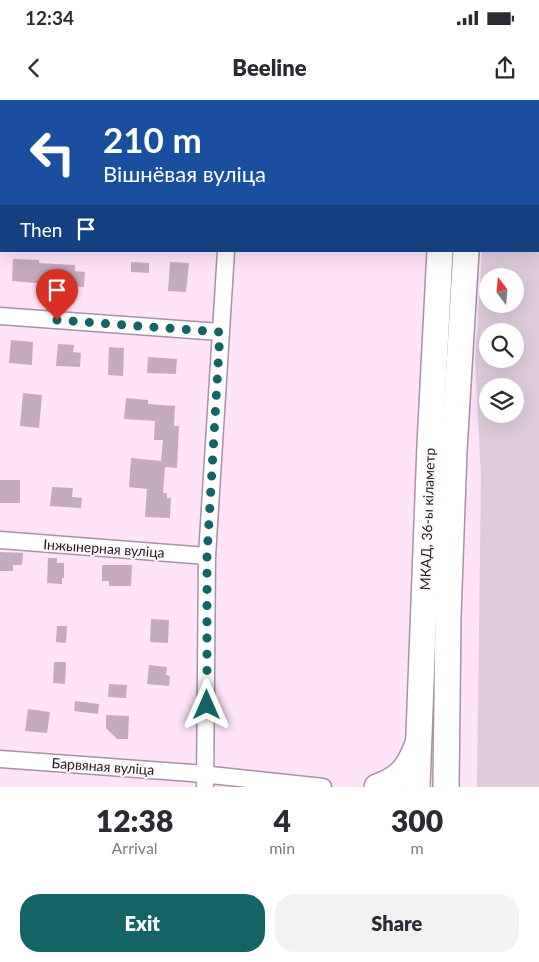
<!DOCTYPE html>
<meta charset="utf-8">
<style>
:root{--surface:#fff;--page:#f2f2f3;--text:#2b2b33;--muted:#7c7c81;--accent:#146466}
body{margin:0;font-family:Lato,sans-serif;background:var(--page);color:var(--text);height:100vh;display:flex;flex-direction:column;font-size:19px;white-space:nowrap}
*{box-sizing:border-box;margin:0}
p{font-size:16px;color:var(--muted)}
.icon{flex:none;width:28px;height:28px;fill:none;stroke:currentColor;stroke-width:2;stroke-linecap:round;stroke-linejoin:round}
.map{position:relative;height:687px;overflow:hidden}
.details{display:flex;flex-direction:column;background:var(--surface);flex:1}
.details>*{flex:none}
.guide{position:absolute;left:0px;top:0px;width:540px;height:152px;box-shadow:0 5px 20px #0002;background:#1a4fa0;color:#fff;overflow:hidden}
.needle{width:32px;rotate:344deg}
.tools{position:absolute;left:479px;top:168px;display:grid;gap:10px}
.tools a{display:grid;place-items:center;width:45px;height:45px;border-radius:50%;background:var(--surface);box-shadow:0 5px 20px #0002;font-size:25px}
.pin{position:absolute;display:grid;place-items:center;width:42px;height:42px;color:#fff;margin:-51px -21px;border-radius:50% 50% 50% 0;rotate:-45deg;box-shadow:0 0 5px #0007}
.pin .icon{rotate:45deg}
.me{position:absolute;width:55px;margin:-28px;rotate:0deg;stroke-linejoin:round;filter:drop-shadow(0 0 4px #0008)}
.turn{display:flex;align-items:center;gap:18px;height:105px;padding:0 20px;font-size:22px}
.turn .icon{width:65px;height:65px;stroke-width:2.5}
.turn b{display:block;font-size:35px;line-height:42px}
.then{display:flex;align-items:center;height:48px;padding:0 20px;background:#0003;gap:10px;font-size:19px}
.eta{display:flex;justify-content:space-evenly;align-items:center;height:85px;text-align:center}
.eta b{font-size:30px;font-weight:800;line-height:35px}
.action{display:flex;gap:10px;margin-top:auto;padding:10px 20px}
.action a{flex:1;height:58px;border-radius:20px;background:var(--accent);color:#fff;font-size:20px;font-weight:800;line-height:58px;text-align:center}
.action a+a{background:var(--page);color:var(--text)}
.status{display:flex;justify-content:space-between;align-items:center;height:35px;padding:0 25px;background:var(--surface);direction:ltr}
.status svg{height:14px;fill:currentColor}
header{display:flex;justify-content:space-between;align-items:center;height:65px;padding:0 20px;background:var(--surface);font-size:22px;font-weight:800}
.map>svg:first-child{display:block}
.green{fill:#decbdb;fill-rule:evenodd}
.building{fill:#c4abc0}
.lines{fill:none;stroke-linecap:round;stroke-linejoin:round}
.minor-casing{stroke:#aa91a6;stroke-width:19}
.highway-casing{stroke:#aa91a6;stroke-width:28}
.minor{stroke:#fff;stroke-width:16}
.highway{stroke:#fff;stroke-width:25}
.route{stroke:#146466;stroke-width:9;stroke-dasharray:0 16.2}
.labels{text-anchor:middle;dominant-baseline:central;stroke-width:4;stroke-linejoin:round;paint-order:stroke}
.street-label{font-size:14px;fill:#241a22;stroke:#fdf8fc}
</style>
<div class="status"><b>12:34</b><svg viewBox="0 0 49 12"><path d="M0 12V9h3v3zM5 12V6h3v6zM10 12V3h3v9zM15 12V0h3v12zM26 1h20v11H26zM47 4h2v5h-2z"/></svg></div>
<header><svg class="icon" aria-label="back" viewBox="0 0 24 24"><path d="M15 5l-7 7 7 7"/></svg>Beeline<svg class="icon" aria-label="share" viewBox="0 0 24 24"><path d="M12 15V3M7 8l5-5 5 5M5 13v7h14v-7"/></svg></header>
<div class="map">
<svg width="539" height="687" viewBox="0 0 539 687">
<rect width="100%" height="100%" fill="#fee3f9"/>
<!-- green -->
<path class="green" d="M 491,0 L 539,0 L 539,687 L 477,687 L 481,377 L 475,261 L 482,151 L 539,151 L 539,1 L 490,1 ZM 488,176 L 515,176 L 515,204 L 488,204 ZM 488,231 L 515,231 L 515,259 L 488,259 ZM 488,286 L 515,286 L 515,314 L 488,314 Z"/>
<!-- building -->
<g class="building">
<polygon points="13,159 39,160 39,163 75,165 75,171 85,172 84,187 12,181"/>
<polygon points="131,162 149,163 149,173 131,172"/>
<polygon points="170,162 189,163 186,192 168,191"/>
<polygon points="11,240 33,242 32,265 9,263"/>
<polygon points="58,244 74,245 73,252 81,253 80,267 56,266"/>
<polygon points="109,247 124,248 123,276 108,275"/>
<polygon points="148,257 177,259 176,274 147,273"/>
<polygon points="23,293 42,295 39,328 20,326"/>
<polygon points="126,298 148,300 148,304 175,306 174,326 179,326 177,368 165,367 163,393 167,393 167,398 171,398 170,418 145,417 147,389 129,387 131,358 161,361 163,340 154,340 155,321 124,319"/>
<rect x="0" y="380" width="20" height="23"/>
<polygon points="52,387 73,388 72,397 82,398 81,408 50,406"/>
<polygon points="0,452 23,453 22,465 13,465 13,471 0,471"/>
<polygon points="48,458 57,458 57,463 64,463 64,478 62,478 62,484 47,483"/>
<polygon points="102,465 132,465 131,486 109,486 109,481 102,481"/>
<polygon points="151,519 169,520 168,543 150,542"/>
<polygon points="57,526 67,526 66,543 56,542"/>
<polygon points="54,562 66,562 65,584 53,583"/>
<polygon points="149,565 167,567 166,575 170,576 169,586 147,584"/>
<polygon points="109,584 127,585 126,598 108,597"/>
<polygon points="75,601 99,604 98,614 74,611"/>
<polygon points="28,609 50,612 47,633 25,631"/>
<polygon points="106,615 129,616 128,639 117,639 106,628"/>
</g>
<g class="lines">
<!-- minor casing -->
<g class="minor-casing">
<g id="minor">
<polyline points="182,0 199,1"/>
<polyline points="236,1 236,0"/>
<polyline points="0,216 220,232"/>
<polyline points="0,440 207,456"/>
<polyline points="0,659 192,673 323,687"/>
<polyline points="205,687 207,456 226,151"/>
</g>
</g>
<!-- highway casing -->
<g class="highway-casing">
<g id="highway">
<polyline points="448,1 448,0"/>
<polyline points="475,1 475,0"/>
<path d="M 377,687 C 400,679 408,669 417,646"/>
<polyline points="417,687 430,345 440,151"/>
<polyline points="446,687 448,516 454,350 466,151"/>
</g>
</g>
<!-- minor -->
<use href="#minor" class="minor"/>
<!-- highway -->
<use href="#highway" class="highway"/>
</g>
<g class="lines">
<!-- route -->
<polyline class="route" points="57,220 220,232 207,456 207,605"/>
</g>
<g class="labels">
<!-- street labels -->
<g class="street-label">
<text transform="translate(427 419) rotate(-88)">МКАД, 36-ы кіламетр</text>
<text transform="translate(104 448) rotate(4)">Інжынерная вуліца</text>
<text transform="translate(103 666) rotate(4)">Барвяная вуліца</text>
</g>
</g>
</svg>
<div class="tools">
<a><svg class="needle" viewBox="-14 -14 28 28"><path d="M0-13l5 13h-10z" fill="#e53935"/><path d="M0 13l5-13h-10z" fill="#7c7c81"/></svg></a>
<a><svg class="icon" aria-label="search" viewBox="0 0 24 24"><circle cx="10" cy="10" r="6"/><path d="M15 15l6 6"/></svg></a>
<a><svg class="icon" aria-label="layers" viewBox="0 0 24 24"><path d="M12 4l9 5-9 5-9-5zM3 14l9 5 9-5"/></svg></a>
</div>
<div class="pin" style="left:57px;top:220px;background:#d93025"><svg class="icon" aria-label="arrive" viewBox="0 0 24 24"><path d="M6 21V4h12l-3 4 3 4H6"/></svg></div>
<svg class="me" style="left:207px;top:605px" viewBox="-20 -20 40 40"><path d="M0-17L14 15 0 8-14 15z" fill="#146466" stroke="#fff" stroke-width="4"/></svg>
<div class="guide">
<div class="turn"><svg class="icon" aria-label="left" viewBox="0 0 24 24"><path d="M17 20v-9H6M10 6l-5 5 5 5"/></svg><div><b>210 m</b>Вішнёвая вуліца</div></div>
<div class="then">Then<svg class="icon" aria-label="arrive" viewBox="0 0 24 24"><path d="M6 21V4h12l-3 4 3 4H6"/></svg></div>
</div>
</div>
<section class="details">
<div class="eta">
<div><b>12:38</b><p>Arrival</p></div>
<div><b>4</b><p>min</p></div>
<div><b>300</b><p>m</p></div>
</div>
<div class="action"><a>Exit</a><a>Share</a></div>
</section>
